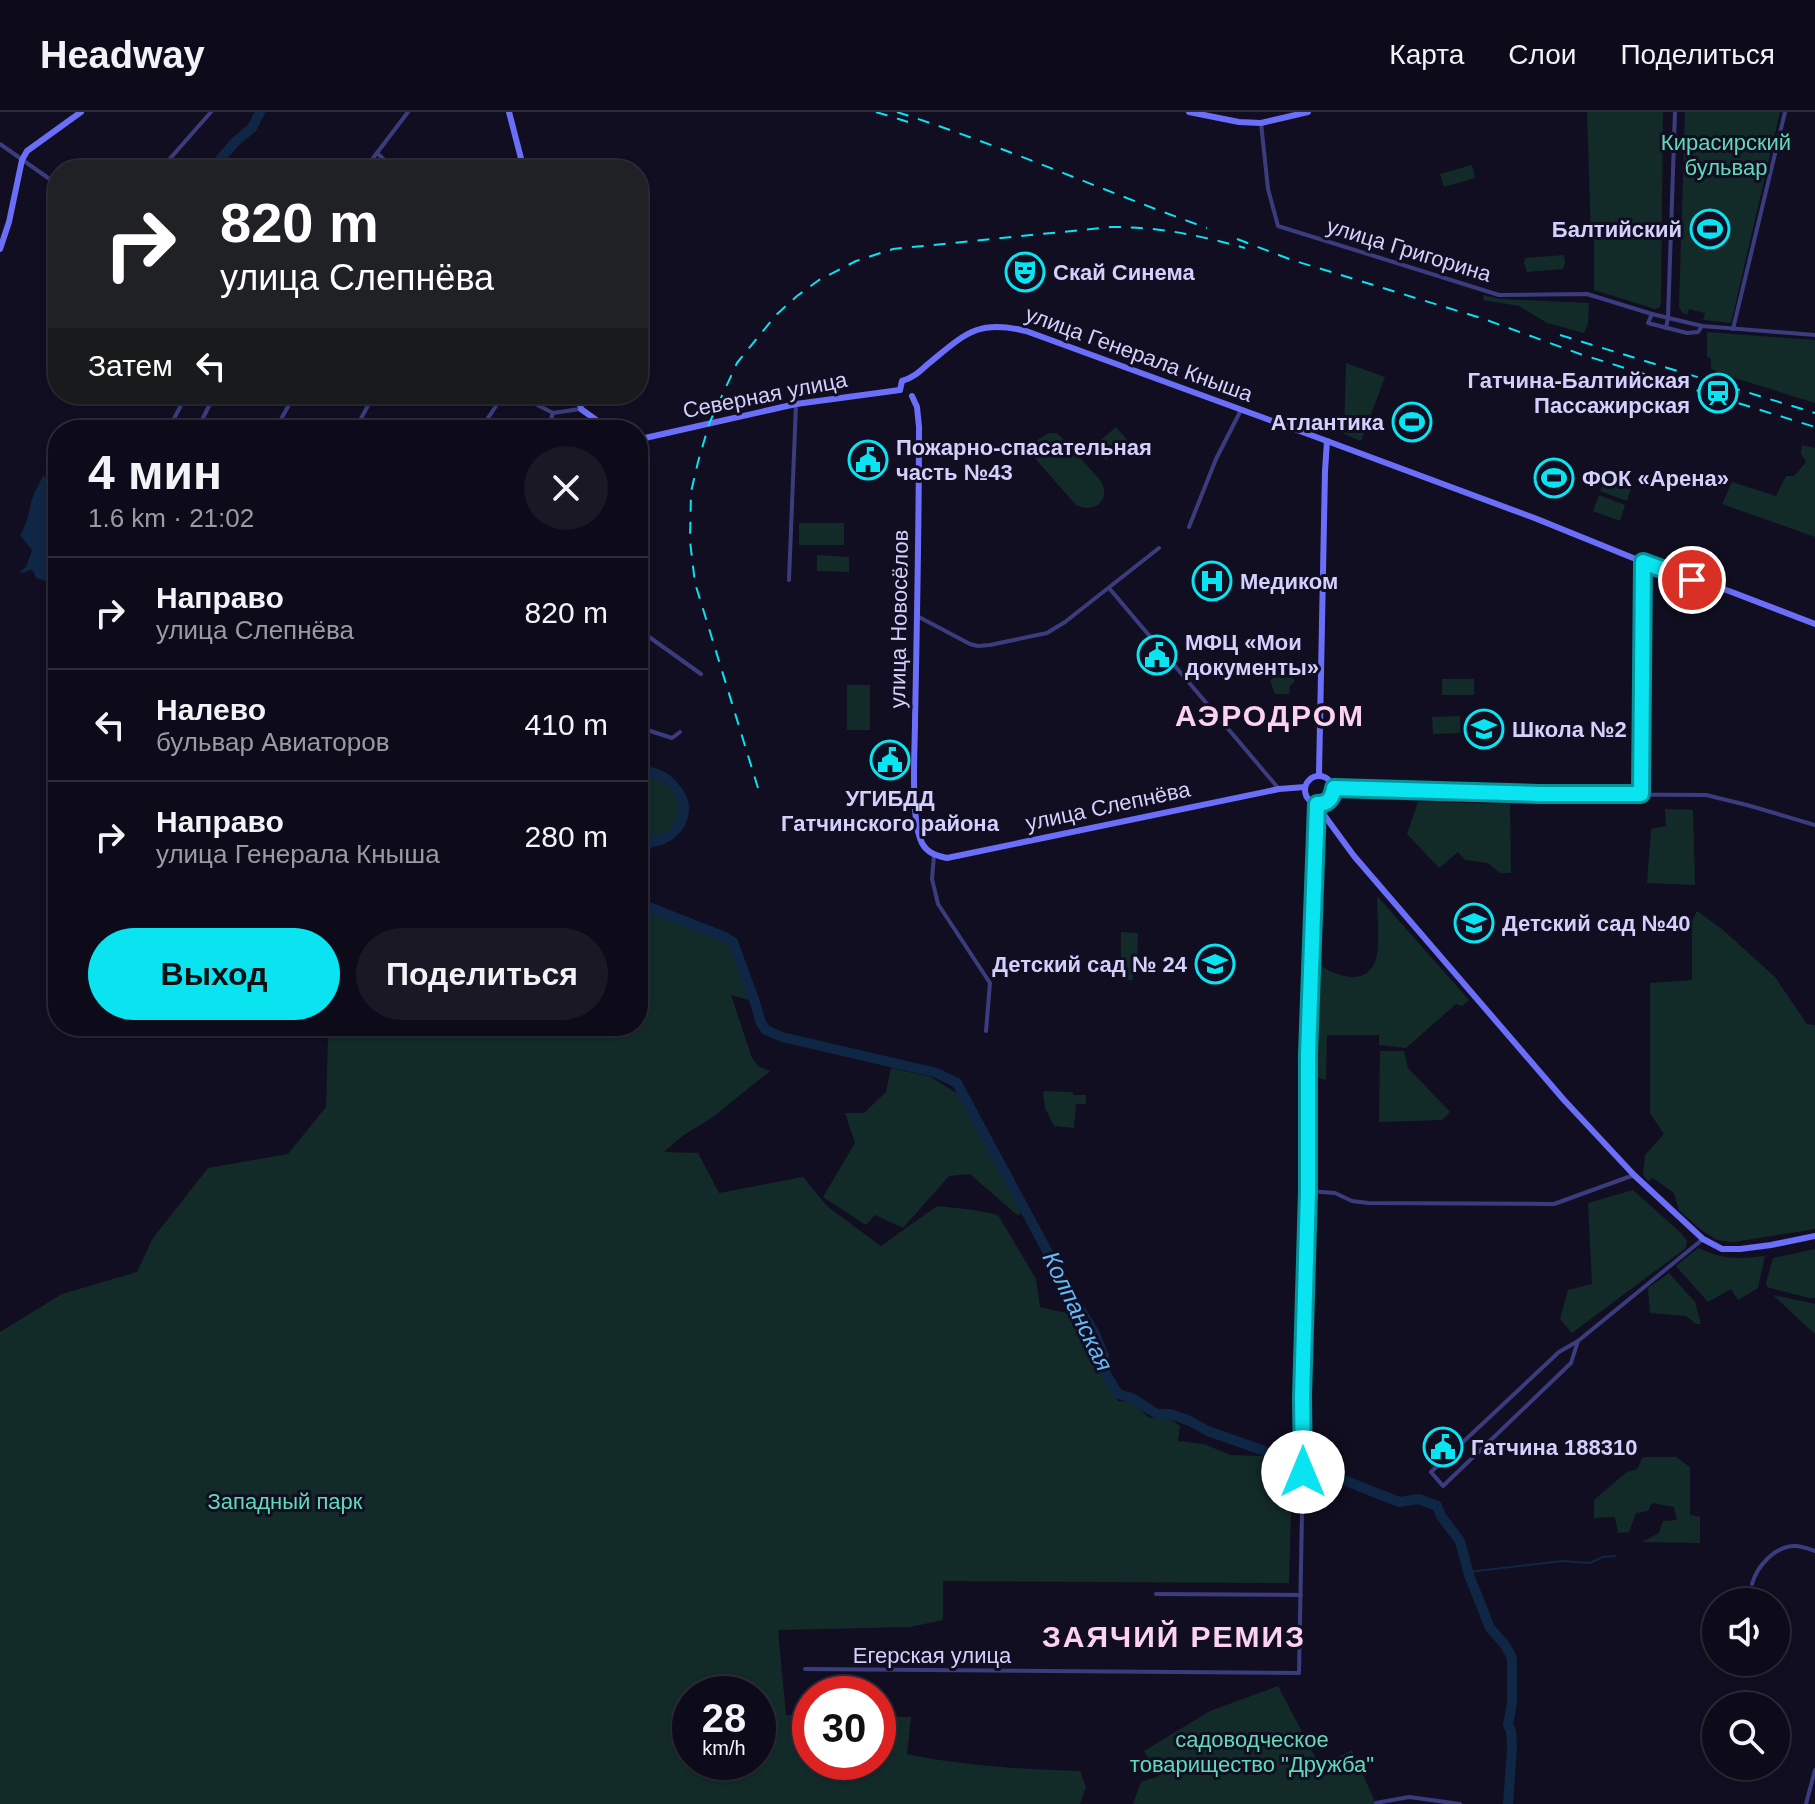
<!DOCTYPE html>
<html lang="ru">
<meta charset="utf-8">
<style>
:root{--surface:#0d0a19;--page:#1b1826;--text:#f1f3f6;--muted:#9a9aa2;--line:#2d2b38;--accent:#0ae3f0}
body{margin:0;font-family:Arial,sans-serif;background:var(--page);color:var(--text);height:100vh;display:flex;flex-direction:column;font-size:30px;white-space:nowrap}
*{box-sizing:border-box;margin:0}
p{font-size:26px;color:var(--muted)}
.icon{flex:none;width:44px;height:44px;fill:none;stroke:currentColor;stroke-width:2;stroke-linecap:round;stroke-linejoin:round}
.map{position:relative;flex:1;overflow:hidden}
.details{position:absolute;left:48px;top:308px;width:600px;height:616px;display:flex;flex-direction:column;background:var(--surface);border-radius:32px;box-shadow:0 2px 6px #0004,0 0 0 2px var(--line)}
.details>*{flex:none}
.hud{position:absolute;left:48px;top:48px;width:600px;height:244px;border-radius:32px;box-shadow:0 2px 6px #0004,0 0 0 2px var(--line);background:#202124;color:#fff;overflow:hidden}
.buttons{position:absolute;left:1702px;top:1476px;display:grid;gap:16px}
.buttons a{display:grid;place-items:center;width:88px;height:88px;border-radius:50%;background:var(--surface);box-shadow:0 2px 6px #0004,0 0 0 2px var(--line);font-size:40px}
.speed{position:absolute;left:672px;top:1564px;display:flex;gap:16px;font-size:40px;font-weight:700;text-align:center}
.speed>*{display:grid;place-content:center;width:104px;height:104px;border-radius:50%;background:var(--surface);box-shadow:0 2px 6px #0004,0 0 0 2px var(--line);line-height:1}
.speed small{font-size:20px;font-weight:400}
.speed .limit{border:12px solid #d22;background:#fff;color:#111}
.pin{position:absolute;display:grid;place-items:center;width:68px;height:68px;color:#fff;margin:-34px;border:4px solid #fff;border-radius:50%;box-shadow:0 2px 8px #0007}
.me{position:absolute;width:88px;margin:-44px;rotate:0deg;stroke-linejoin:round;filter:drop-shadow(0 0 6px #0008)}
.turn{display:flex;align-items:center;gap:28px;height:168px;padding:0 40px;font-size:36px}
.turn .icon{width:104px;height:104px;stroke-width:2.5}
.turn b{display:block;font-size:56px;line-height:68px}
.then{display:flex;align-items:center;height:76px;padding:0 40px;background:#0003;gap:16px;font-size:30px}
.round{display:grid;place-items:center;flex:none;width:84px;height:84px;border-radius:42px;background:var(--page)}
.head{display:flex;align-items:center;justify-content:space-between;height:136px;padding:0 40px}
h1{font-size:48px;font-weight:800;line-height:60px}
.button{display:flex;gap:16px;margin-top:auto;padding:16px 40px}
.button a{flex:1;height:92px;border-radius:48px;background:var(--accent);color:#111;font-size:32px;font-weight:800;line-height:92px;text-align:center}
.button a+a{background:var(--page);color:var(--text)}
ul{padding:0;list-style:none}
li{display:flex;align-items:center;gap:24px;height:112px;padding:0 40px;border-top:2px solid var(--line)}
li div{flex:1}
li b{display:block;font-size:30px}
li em{font-style:normal}
header{display:flex;align-items:center;gap:48px;box-sizing:border-box;height:112px;padding:0 40px;background:var(--surface);border-bottom:2px solid var(--line)}
header strong{font-size:38px}
nav{display:flex;gap:44px;margin-inline-start:auto;font-size:28px}
.map>svg:first-child{display:block}
.green{fill:#122b29;fill-rule:evenodd}
.water{fill:#0f2645}
.lines{fill:none;stroke-linecap:round;stroke-linejoin:round}
.stream{stroke:#0f2645;stroke-width:2}
.river{stroke:#0f2645;stroke-width:10}
.street{stroke:#3b3c7e;stroke-width:4}
.secondary{stroke:#6b6ef9;stroke-width:6}
.rail{stroke:#0ae3f0;stroke-width:2;stroke-dasharray:12 10;stroke-linecap:butt}
.route-casing{stroke:#06949c;stroke-width:20}
.route{stroke:#0ae3f0;stroke-width:14}
.labels{text-anchor:middle;dominant-baseline:central;stroke-width:6;stroke-linejoin:round;paint-order:stroke}
.park-label{font-size:22px;fill:#60dab6;stroke:#110e21}
.poi-label{font-size:22px;font-weight:bold;fill:#d4d0fd;stroke:#110e21;text-anchor:start}
.street-label{font-size:22px;fill:#d4d0fd;stroke:#110e21}
.water-label{font-size:24px;font-style:italic;fill:#63baf9;stroke:#110e21}
.district-label{font-size:30px;font-weight:bold;letter-spacing:2px;fill:#fdd2f0;stroke:#110e21}
</style>
<header>
<strong>Headway</strong>
<nav><a>Карта</a><a>Слои</a><a>Поделиться</a></nav>
</header>
<div class="map">
<svg width="1815" height="1692" viewBox="0 0 1815 1692">
<rect width="100%" height="100%" fill="#110e21"/>
<!-- green -->
<g class="green">
<polygon points="1587,0 1663,0 1661,192 1659,196 1655,197 1594,178 1594,128 1591,125"/>
<polygon points="1685,0 1780,0 1731,211 1703,208 1705,201 1689,197 1687,203 1682,200 1679,195"/>
<polygon points="1472,53 1475,66 1444,75 1440,62"/>
<polygon points="1564,143 1565,151 1563,157 1527,160 1524,151 1525,146"/>
<polygon points="1484,183 1500,187 1589,191 1588,212 1584,221 1547,211 1519,194 1483,188"/>
<polygon points="1707,220 1815,228 1815,291 1722,262 1711,257 1711,247 1707,245"/>
<polygon points="1346,251 1385,265 1361,329 1344,322"/>
<polygon points="1116,315 1128,329 1106,348 1094,334"/>
<path d="M 1050,321 L 1056,321 L 1060,324 L 1101,369 C 1112,389 1093,402 1076,393 L 1034,345 C 1031,331 1039,325 1050,321 Z"/>
<polygon points="1802,333 1815,336 1815,425 1722,392 1732,370 1776,384 1786,364 1794,364 1806,350 1801,341"/>
<polygon points="1607,361 1633,370 1627,389 1600,379"/>
<polygon points="1599,383 1625,393 1620,409 1593,399"/>
<rect x="799" y="411" width="45" height="22"/>
<polygon points="817,443 849,445 849,460 817,459"/>
<polygon points="1286,555 1290,556 1290,562 1295,569 1290,574 1289,582 1275,582 1270,569 1280,558"/>
<rect x="1442" y="567" width="32" height="16"/>
<rect x="847" y="573" width="23" height="45"/>
<polygon points="1460,604 1460,621 1433,622 1432,605"/>
<path d="M 638,659 C 644,659 651,659 657,661 C 674,667 690,689 682,706 C 672,731 654,722 643,736 C 642,737 639,745 638,747 L 638,693 L 642,693 L 644,689 L 638,682 Z"/>
<polygon points="1418,690 1510,692 1511,761 1500,761 1488,751 1465,748 1458,740 1439,756 1407,722"/>
<polygon points="1665,697 1693,698 1695,773 1647,771 1651,717 1666,714"/>
<path d="M 1377,784 L 1469,888 L 1462,894 L 1456,892 L 1406,936 L 1379,933 L 1379,923 L 1327,923 L 1326,968 L 1315,965 L 1318,852 C 1336,864 1367,876 1376,847 C 1380,836 1377,798 1377,784 Z"/>
<path d="M 638,791 L 725,825 L 733,830 L 755,890 L 731,883 L 752,946 L 758,954 L 770,959 L 713,1005 L 681,1025 L 664,1040 L 698,1041 L 719,1081 L 803,1065 L 828,1095 L 881,1134 L 937,1094 L 974,1098 L 998,1103 L 1036,1167 L 1040,1195 L 1071,1202 L 1102,1238 L 1103,1262 L 1118,1289 L 1133,1290 L 1149,1306 L 1170,1307 L 1180,1314 L 1178,1329 L 1204,1332 L 1230,1343 L 1262,1344 L 1292,1357 L 1289,1471 L 943,1469 L 943,1508 L 910,1515 L 778,1518 L 786,1603 L 810,1604 L 810,1650 L 878,1650 L 878,1605 L 911,1605 L 907,1642 C 964,1654 1021,1657 1080,1659 L 1086,1675 L 1080,1692 L 0,1692 L 0,1220 L 62,1182 L 137,1160 L 153,1126 L 208,1056 L 288,1042 L 326,995 L 328,924 L 437,914 L 638,914 ZM 690,1582 L 758,1582 L 758,1650 L 690,1650 Z"/>
<polygon points="1697,799 1723,818 1775,865 1807,912 1815,913 1815,1117 1734,1130 1717,1128 1701,1118 1679,1098 1674,1081 1653,1066 1648,1069 1643,1063 1645,1043 1664,1022 1650,1001 1650,871 1692,868 1692,809"/>
<polygon points="1121,820 1138,821 1137,860 1133,861 1133,868 1121,868"/>
<polygon points="1380,939 1404,939 1408,956 1450,1000 1442,1008 1379,1010"/>
<polygon points="891,956 931,965 961,984 1023,1101 1017,1103 970,1062 949,1064 903,1116 875,1103 866,1113 823,1085 855,1031 845,1001 864,1001 886,980"/>
<polygon points="1043,979 1072,980 1074,983 1086,983 1086,992 1076,992 1074,1016 1054,1014 1045,996"/>
<polygon points="1633,1078 1681,1121 1687,1129 1686,1136 1572,1221 1560,1207 1568,1178 1592,1172 1588,1091"/>
<path d="M 1698,1136 C 1724,1148 1737,1147 1765,1144 L 1758,1176 L 1738,1188 L 1731,1177 L 1708,1190 L 1676,1154 Z"/>
<polygon points="1815,1137 1815,1186 1809,1186 1767,1175 1766,1171 1773,1146"/>
<polygon points="1669,1161 1695,1190 1701,1212 1696,1212 1686,1204 1650,1201 1648,1176"/>
<polygon points="1773,1183 1815,1192 1815,1222"/>
<polygon points="1643,1345 1676,1345 1690,1355 1690,1403 1700,1405 1700,1431 1642,1430 1659,1421 1663,1409 1677,1408 1674,1395 1652,1391 1648,1399 1636,1401 1629,1420 1618,1421 1615,1405 1594,1406 1594,1388 1627,1360 1637,1357"/>
<polygon points="1278,1574 1320,1654 1352,1638 1376,1692 1133,1692 1141,1670 1159,1664 1144,1639 1210,1599"/>
</g>
<!-- water -->
<path class="water" d="M 43,363 L 54,378 L 53,389 L 58,398 L 58,485 L 50,478 L 47,469 L 36,466 L 33,459 L 30,458 L 23,461 L 19,460 L 26,455 L 32,438 L 20,423 C 30,408 28,396 34,382 C 36,376 41,370 43,363 Z"/>
<g class="lines">
<!-- stream -->
<polyline class="stream" points="1468,1460 1563,1449 1590,1451 1603,1445 1615,1444"/>
<!-- river -->
<g class="river">
<polyline points="211,58 235,30 252,16 260,0"/>
<polyline points="47,381 53,351 58,338"/>
<path d="M 638,659 C 655,659 666,664 676,677 C 692,696 682,720 660,728 C 654,730 648,730 643,736 C 642,737 639,745 638,747"/>
<polyline points="638,791 725,825 733,830 755,890 761,911 766,918 782,925 937,961 957,971 1068,1178 1094,1220 1104,1244 1105,1260 1118,1282 1132,1286 1157,1302 1170,1302 1190,1309 1208,1319 1321,1359 1399,1390 1419,1387 1437,1394 1441,1404 1460,1429 1469,1463 1490,1516 1505,1533 1512,1546 1512,1591 1508,1613 1511,1619 1512,1636 1508,1692"/>
</g>
<!-- street -->
<g class="street">
<polyline points="1261,11 1268,77 1278,114 1499,183 1587,182 1652,202 1702,214 1815,223"/>
<polyline points="0,32 58,73"/>
<polyline points="377,41 395,58"/>
<polyline points="160,58 211,0"/>
<polyline points="364,58 408,0"/>
<polyline points="1652,202 1648,211 1687,221 1698,220 1702,214"/>
<polyline points="1666,216 1668,206 1675,0"/>
<polyline points="1733,217 1785,0"/>
<polyline points="516,282 553,301 580,297"/>
<polyline points="168,318 187,282"/>
<polyline points="197,318 215,282"/>
<polyline points="275,318 295,282"/>
<polyline points="355,318 374,282"/>
<polyline points="480,318 504,282"/>
<polyline points="547,318 553,301"/>
<polyline points="1189,415 1216,347 1241,298"/>
<polyline points="789,468 796,292"/>
<polyline points="1109,476 1279,677"/>
<polyline points="917,504 970,532 978,534 990,533 1047,521 1065,510 1159,436"/>
<polyline points="638,517 701,562"/>
<polyline points="638,615 672,626 680,620"/>
<polyline points="1334,676 1539,682 1706,683 1747,693 1815,713"/>
<polyline points="1641,682 1643,450"/>
<polyline points="934,743 932,767 938,792 990,871 986,919"/>
<polyline points="1308,1079 1335,1081 1352,1089 1368,1091 1554,1092 1634,1063"/>
<polyline points="1578,1229 1559,1240 1431,1360 1443,1374 1571,1251 1578,1229 1703,1127"/>
<path d="M 1752,1472 C 1757,1454 1775,1434 1795,1434 C 1802,1434 1809,1437 1815,1439"/>
<polyline points="1156,1482 1301,1483"/>
<polyline points="805,1557 1299,1561 1303,1346 1302,1285 1308,1079 1308,942 1317,692"/>
<polyline points="1376,1691 1409,1685 1460,1692"/>
<polyline points="1806,1692 1815,1658"/>
</g>
<!-- secondary -->
<g class="secondary">
<polyline points="509,0 524,58"/>
<polyline points="1189,0 1239,10 1261,11 1308,0"/>
<polyline points="0,137 9,110 22,48 27,39 81,0"/>
<path d="M 900,278 L 902,269 C 913,266 919,260 928,252 C 965,222 977,207 1026,219 L 1327,329 L 1537,407 L 1643,450 L 1729,479 L 1815,512"/>
<polyline points="578,282 581,297 610,318"/>
<path d="M 912,284 L 917,295 L 919,315 C 919,413 917,511 915,609 C 915,637 910,708 922,731 C 927,741 937,744 947,746 L 1279,677 L 1305,675"/>
<polyline points="638,326 645,326 796,292 900,278"/>
<polyline points="1319,663 1325,359 1327,329"/>
<circle cx="1319" cy="678" r="14"/>
<polyline points="1322,692 1324,703 1354,744 1564,988 1634,1063 1703,1127 1722,1137 1740,1137 1771,1133 1815,1124"/>
</g>
<!-- rail -->
<g class="rail">
<polyline points="876,0 908,10"/>
<path d="M 897,0 C 1003,34 1103,79 1207,116"/>
<polyline points="1237,127 1292,148 1484,207 1580,242 1815,315"/>
<polyline points="1560,223 1815,301"/>
<path d="M 758,676 L 695,471 L 690,429 L 691,380 L 698,350 L 709,312 L 737,251 L 776,203 L 797,184 L 819,168 L 856,149 L 893,137 L 1111,115 C 1162,115 1197,123 1245,136"/>
</g>
</g>
<g class="lines">
<!-- route casing -->
<g class="route-casing">
<path id="route" d="M 1303,1360 L 1302,1285 L 1308,1079 L 1308,942 L 1317,692 C 1328,692 1332,687 1334,676 L 1539,682 L 1641,682 L 1643,450 L 1692,468"/>
</g>
<!-- route -->
<use href="#route" class="route"/>
</g>
<!-- icons -->
<defs>
<g id="stadium-ring" transform="scale(2)"><circle r="9.5" fill="#110e21" stroke="#0ae3f0" stroke-width="1.5"/><path d="M0-5a6.5 5 0 1 0 0 10a6.5 5 0 1 0 0-10ZM-3.5-1.8h7v3.6h-7Z" fill="#0ae3f0"/></g>
<g id="theatre-ring" transform="scale(2)"><circle r="9.5" fill="#110e21" stroke="#0ae3f0" stroke-width="1.5"/><path d="M-5-5.5Q0-4 5-5.5V0Q5 5 0 6Q-5 5-5 0ZM-3.3-2.5H-1v1.5H-3.3ZM1-2.5H3.3v1.5H1ZM-2.8 1Q0 5.5 2.8 1Z" fill="#0ae3f0"/></g>
<g id="station-ring" transform="scale(2)"><circle r="9.5" fill="#110e21" stroke="#0ae3f0" stroke-width="1.5"/><path d="M-3-6H3Q5-6 5-4V2Q5 4 3 4L4.5 6H3L1.5 4h-3L-3 6H-4.5L-3 4Q-5 4-5 2V-4Q-5-6-3-6ZM-3.5-4v3h7v-3ZM-3.5 1v1.5H-2V1ZM2 1v1.5H3.5V1Z" fill="#0ae3f0"/></g>
<g id="civic-ring" transform="scale(2)"><circle r="9.5" fill="#110e21" stroke="#0ae3f0" stroke-width="1.5"/><path d="M-.6-6.5H3V-4.5H.6V-3L4-1V1h2V6H-6V1h2V-1L-.6-3ZM-1.2 2.5V6h2.4V2.5Z" fill="#0ae3f0"/></g>
<g id="hospital-ring" transform="scale(2)"><circle r="9.5" fill="#110e21" stroke="#0ae3f0" stroke-width="1.5"/><path d="M-5-5h3v3.5h4V-5h3V5h-3V1.5h-4V5h-3Z" fill="#0ae3f0"/></g>
<g id="school-ring" transform="scale(2)"><circle r="9.5" fill="#110e21" stroke="#0ae3f0" stroke-width="1.5"/><path d="M0-5L7-2L0 1L-7-2ZM-4 1L0 2.5L4 1V4Q0 6-4 4Z" fill="#0ae3f0"/></g>
</defs>
<g fill-rule="evenodd">
<use href="#stadium-ring" x="1710" y="117"/>
<use href="#theatre-ring" x="1025" y="160"/>
<use href="#station-ring" x="1718" y="281"/>
<use href="#stadium-ring" x="1412" y="310"/>
<use href="#civic-ring" x="868" y="348"/>
<use href="#stadium-ring" x="1554" y="366"/>
<use href="#hospital-ring" x="1212" y="469"/>
<use href="#civic-ring" x="1157" y="543"/>
<use href="#school-ring" x="1484" y="617"/>
<use href="#civic-ring" x="890" y="648"/>
<use href="#school-ring" x="1474" y="811"/>
<use href="#school-ring" x="1215" y="852"/>
<use href="#civic-ring" x="1443" y="1335"/>
</g>
<g class="labels">
<!-- park labels -->
<g class="park-label">
<text x="1726" y="30">Кирасирский<tspan x="1726" dy="25">бульвар</tspan></text>
<text x="285" y="1389">Западный парк</text>
<text x="1252" y="1627">садоводческое<tspan x="1252" dy="25">товарищество "Дружба"</tspan></text>
</g>
<!-- poi labels -->
<g class="poi-label">
<text x="1682" y="117" text-anchor="end">Балтийский</text>
<text x="1053" y="160">Скай Синема</text>
<text x="1690" y="268" text-anchor="end">Гатчина-Балтийская<tspan x="1690" dy="25">Пассажирская</tspan></text>
<text x="1384" y="310" text-anchor="end">Атлантика</text>
<text x="896" y="335">Пожарно-спасательная<tspan x="896" dy="25">часть №43</tspan></text>
<text x="1582" y="366">ФОК «Арена»</text>
<text x="1240" y="469">Медиком</text>
<text x="1185" y="530">МФЦ «Мои<tspan x="1185" dy="25">документы»</tspan></text>
<text x="1512" y="617">Школа №2</text>
<text x="890" y="686" text-anchor="middle">УГИБДД<tspan x="890" dy="25">Гатчинского района</tspan></text>
<text x="1502" y="811">Детский сад №40</text>
<text x="1187" y="852" text-anchor="end">Детский сад № 24</text>
<text x="1471" y="1335">Гатчина 188310</text>
</g>
<!-- street labels -->
<g class="street-label">
<text transform="translate(1409 138) rotate(17)">улица Григорина</text>
<text transform="translate(1139 242) rotate(20)">улица Генерала Кныша</text>
<text transform="translate(765 283) rotate(-11)">Северная улица</text>
<text transform="translate(899 507) rotate(-89)">улица Новосёлов</text>
<text transform="translate(1108 694) rotate(-12)">улица Слепнёва</text>
<text x="932" y="1543">Егерская улица</text>
</g>
<!-- water labels -->
<g class="water-label">
<text transform="translate(1078 1199) rotate(64)">Колпанская</text>
</g>
<!-- district labels -->
<g class="district-label">
<text x="1270" y="603">АЭРОДРОМ</text>
<text x="1174" y="1524">ЗАЯЧИЙ РЕМИЗ</text>
</g>
</g>
</svg>
<div class="buttons">
<a><svg class="icon" aria-label="sound" viewBox="0 0 24 24"><path d="M4 9h4l5-4v14l-5-4H4zM17 9q2 3 0 6"/></svg></a>
<a><svg class="icon" aria-label="search" viewBox="0 0 24 24"><circle cx="10" cy="10" r="6"/><path d="M15 15l6 6"/></svg></a>
</div>
<div class="speed"><div>28<small>km/h</small></div><div class="limit">30</div></div>
<div class="pin" style="left:1692px;top:468px;background:#d93025"><svg class="icon" aria-label="arrive" viewBox="0 0 24 24"><path d="M6 21V4h12l-3 4 3 4H6"/></svg></div>
<svg class="me" style="left:1303px;top:1360px" viewBox="-20 -20 40 40"><circle r="19" fill="#fff"/><path d="M0-13L10 11 0 6-10 11z" fill="#0ae3f0"/></svg>
<div class="hud">
<div class="turn"><svg class="icon" aria-label="right" viewBox="0 0 24 24"><path d="M7 20v-9h11M14 6l5 5-5 5"/></svg><div><b>820 m</b>улица Слепнёва</div></div>
<div class="then">Затем<svg class="icon" aria-label="left" viewBox="0 0 24 24"><path d="M17 20v-9H6M10 6l-5 5 5 5"/></svg></div>
</div>
<section class="details">
<div class="head"><div><h1>4 мин</h1><p>1.6 km · 21:02</p></div><a class="round"><svg class="icon" aria-label="close" viewBox="0 0 24 24"><path d="M6 6l12 12M18 6L6 18"/></svg></a></div>
<ul>
<li><svg class="icon" aria-label="right" viewBox="0 0 24 24"><path d="M7 20v-9h11M14 6l5 5-5 5"/></svg><div><b>Направо</b><p>улица Слепнёва</p></div><em>820 m</em></li>
<li><svg class="icon" aria-label="left" viewBox="0 0 24 24"><path d="M17 20v-9H6M10 6l-5 5 5 5"/></svg><div><b>Налево</b><p>бульвар Авиаторов</p></div><em>410 m</em></li>
<li><svg class="icon" aria-label="right" viewBox="0 0 24 24"><path d="M7 20v-9h11M14 6l5 5-5 5"/></svg><div><b>Направо</b><p>улица Генерала Кныша</p></div><em>280 m</em></li>
</ul>
<div class="button"><a>Выход</a><a>Поделиться</a></div>
</section>
</div>
